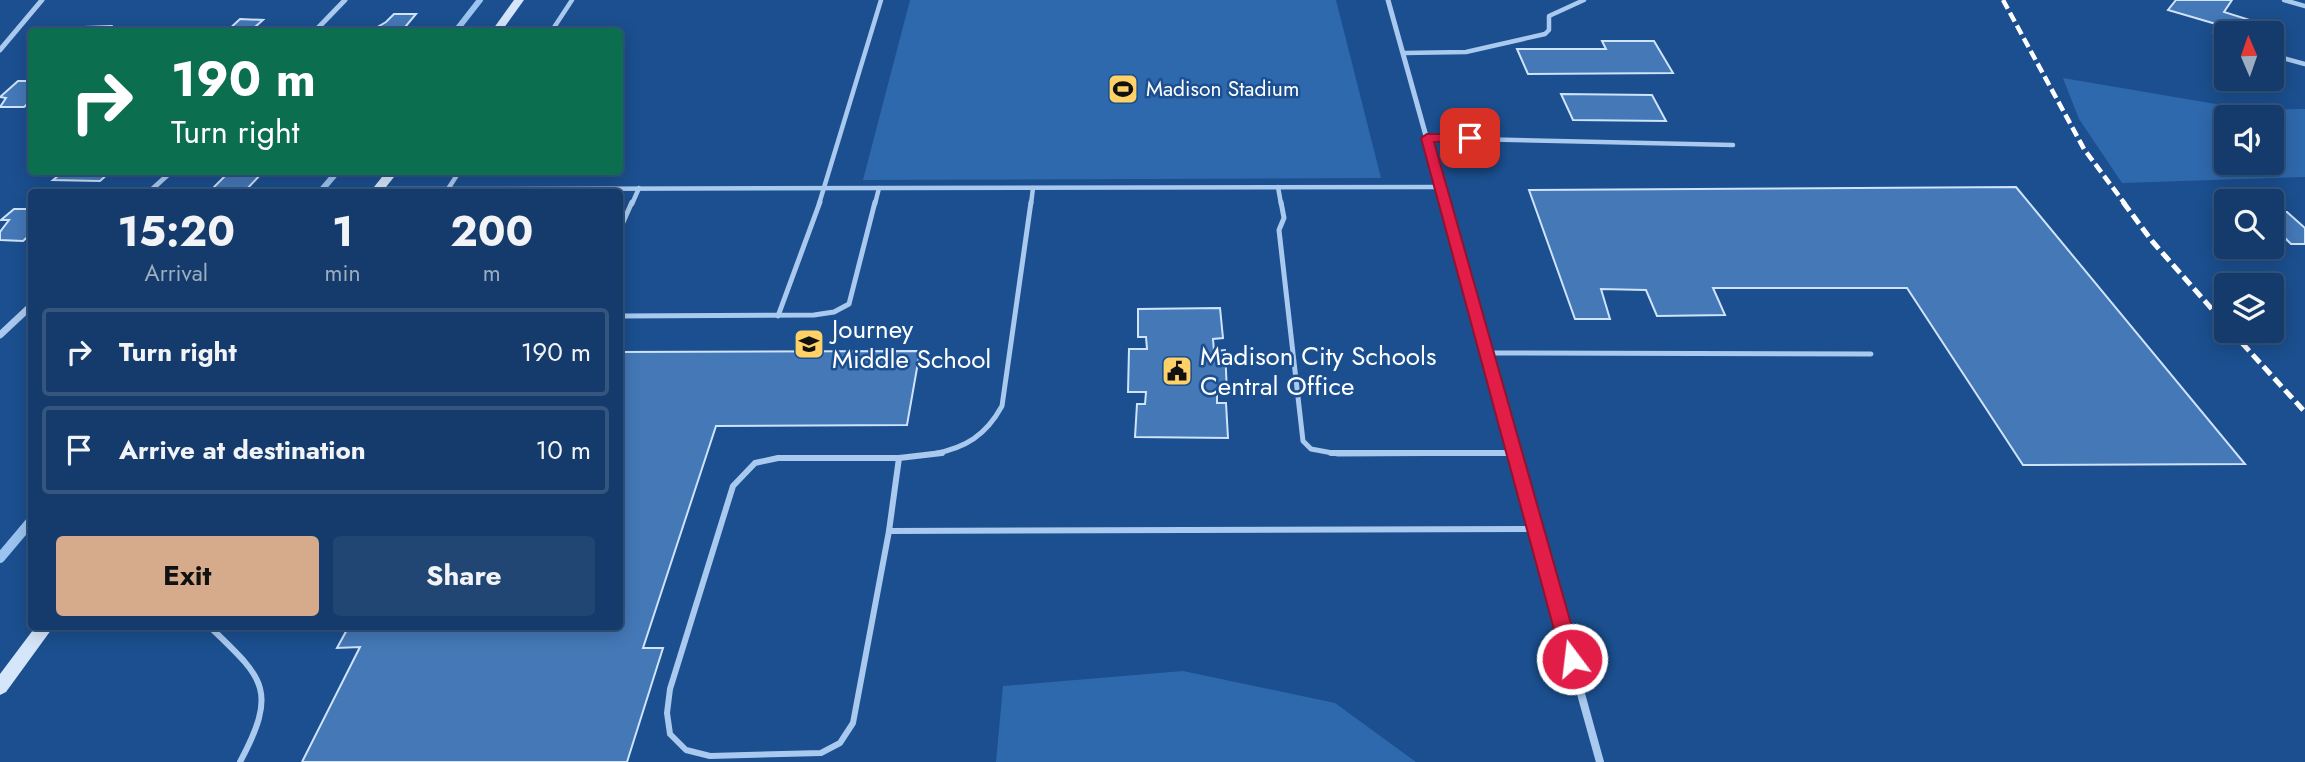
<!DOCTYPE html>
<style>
:root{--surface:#143b6b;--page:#214673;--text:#f1f3f6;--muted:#9dadc1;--line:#33557e;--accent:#d6ab8b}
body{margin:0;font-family:Jost,sans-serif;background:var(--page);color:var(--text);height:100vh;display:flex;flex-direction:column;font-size:26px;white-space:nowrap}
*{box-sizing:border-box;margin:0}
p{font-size:23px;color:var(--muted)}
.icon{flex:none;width:38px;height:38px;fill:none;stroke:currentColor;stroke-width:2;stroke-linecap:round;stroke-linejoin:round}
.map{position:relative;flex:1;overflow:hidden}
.panel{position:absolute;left:28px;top:189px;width:595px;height:441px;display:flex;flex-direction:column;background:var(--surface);border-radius:7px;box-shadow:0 4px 18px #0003,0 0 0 2px var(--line)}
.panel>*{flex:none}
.guide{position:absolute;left:28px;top:28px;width:595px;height:147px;border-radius:7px;box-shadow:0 4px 18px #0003,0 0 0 2px var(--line);background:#0b6e4f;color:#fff;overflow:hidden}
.needle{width:46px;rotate:358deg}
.buttons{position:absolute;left:2214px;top:21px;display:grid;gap:14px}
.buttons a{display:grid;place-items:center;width:70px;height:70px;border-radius:7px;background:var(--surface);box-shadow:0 4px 18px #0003,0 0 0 2px var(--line);font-size:35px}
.pin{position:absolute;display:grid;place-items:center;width:60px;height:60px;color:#fff;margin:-30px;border-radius:14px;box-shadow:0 4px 10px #0006}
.me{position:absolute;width:77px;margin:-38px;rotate:345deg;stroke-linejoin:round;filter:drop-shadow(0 0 5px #0008)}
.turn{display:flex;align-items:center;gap:24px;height:147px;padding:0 28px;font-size:32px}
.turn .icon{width:91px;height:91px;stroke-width:2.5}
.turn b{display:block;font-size:49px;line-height:60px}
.eta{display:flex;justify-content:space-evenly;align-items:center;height:119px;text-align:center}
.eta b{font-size:42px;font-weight:700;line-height:49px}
.button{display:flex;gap:14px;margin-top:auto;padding:14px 28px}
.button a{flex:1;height:80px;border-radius:7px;background:var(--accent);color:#111;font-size:28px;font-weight:700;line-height:80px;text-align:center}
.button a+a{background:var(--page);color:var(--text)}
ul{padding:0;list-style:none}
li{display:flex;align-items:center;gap:21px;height:88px;margin:0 14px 10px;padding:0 14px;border:4px solid var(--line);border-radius:7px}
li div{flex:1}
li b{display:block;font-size:26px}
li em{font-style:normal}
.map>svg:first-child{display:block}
.green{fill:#2e69ad;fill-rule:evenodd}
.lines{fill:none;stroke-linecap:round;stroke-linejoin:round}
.stream-far1{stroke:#9cc4f0;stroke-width:6}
.stream{stroke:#9cc4f0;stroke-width:10}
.building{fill:#4478b7;stroke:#cfe3fa;stroke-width:2}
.lane-far2{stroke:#a9c9ee;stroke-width:4.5}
.lane-far1{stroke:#a9c9ee;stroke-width:5}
.lane{stroke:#a9c9ee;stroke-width:6}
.street-far2{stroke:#a9c9ee;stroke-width:5}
.street-far1{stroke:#a9c9ee;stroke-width:7}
.street{stroke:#a9c9ee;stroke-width:8}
.secondary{fill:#d6e6fa;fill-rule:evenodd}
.rail-far1{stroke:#fff;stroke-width:4.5;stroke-dasharray:10 4.5;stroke-linecap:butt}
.rail{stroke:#fff;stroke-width:5;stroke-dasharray:11 5;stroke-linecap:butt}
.route{fill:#e11d48;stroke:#92132f;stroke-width:2}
.labels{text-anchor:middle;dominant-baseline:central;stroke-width:5;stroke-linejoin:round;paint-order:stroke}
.far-poi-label{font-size:21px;fill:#fff;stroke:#1b4f8f;text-anchor:start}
.poi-label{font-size:26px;fill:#fff;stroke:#1b4f8f;text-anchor:start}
</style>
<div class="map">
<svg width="2305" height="762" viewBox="0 0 2305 762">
<rect width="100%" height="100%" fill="#1b4f8f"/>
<!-- green -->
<g class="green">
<polygon points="910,0 1336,0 1381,178 863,180"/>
<path d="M 2063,78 L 2251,110 L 2305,109 L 2305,177 L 2122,183 L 2079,119 ZM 2226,117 L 2272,117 L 2272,163 L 2226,163 Z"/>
<polygon points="1183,671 1335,703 1416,762 996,762 1003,686"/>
</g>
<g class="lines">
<!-- stream-far1 -->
<g class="stream-far1">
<polyline points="455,32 480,0"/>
<polyline points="320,192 337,172"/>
</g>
<!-- stream -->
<polyline class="stream" points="0,558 32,520"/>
</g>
<!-- building -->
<g class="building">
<polygon points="2176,0 2232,0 2224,12 2253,21 2247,33 2226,36 2213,32 2216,24 2168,10"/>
<polygon points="394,14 416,14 401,32 369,32 386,22"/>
<polygon points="240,19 263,20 255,27 269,27 264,32 226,32"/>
<polygon points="111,26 106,32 79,32 84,27"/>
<polygon points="1602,41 1654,41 1673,73 1528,74 1517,49 1606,49"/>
<polygon points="32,77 32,100 24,107 0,107 6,98 0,97 18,81 27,81"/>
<polygon points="1561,94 1652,95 1666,121 1573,120"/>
<polygon points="63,172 110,172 100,181 53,180"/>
<polygon points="229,172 263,172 245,191 211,190"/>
<polygon points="2016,187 2245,464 2023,465 1907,288 1713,288 1725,315 1657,316 1646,290 1601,289 1610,319 1575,319 1529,190"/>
<polygon points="32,204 32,233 23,241 0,240 0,232 9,220 1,220 14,209 26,209"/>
<polygon points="2272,212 2287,212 2305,228 2305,244 2291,244 2272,225"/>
<polygon points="1220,308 1223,338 1213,339 1214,351 1225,350 1227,392 1217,392 1217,403 1226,403 1228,438 1135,437 1137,404 1145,404 1146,392 1128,392 1129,349 1147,349 1146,337 1138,337 1138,309"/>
<polygon points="920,351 907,425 716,426 643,648 663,648 627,762 302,762 360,647 337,648 349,626 620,626 620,352"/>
</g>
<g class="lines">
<!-- lane-far2 -->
<g class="lane-far2">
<polyline points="2284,0 2305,6"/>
<polyline points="551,32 572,0"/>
<polyline points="2216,41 2226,43"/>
<polyline points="1404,53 1466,52 1545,34 1549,30 1549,16 1584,0"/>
<polyline points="2272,55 2305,64"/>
<polyline points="1427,138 1733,145"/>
<polyline points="459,172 448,189 1441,187"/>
<polyline points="1278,187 1281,204"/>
<polyline points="379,189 448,189 446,192"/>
<polyline points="632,204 639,188"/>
<polyline points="819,204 881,0"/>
<polyline points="875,204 879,188"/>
<polyline points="1031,204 1033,188"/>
</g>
<!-- lane-far1 -->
<g class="lane-far1">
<polyline points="1281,202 1284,218 1279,230 1303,441 1311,449 1338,454 1515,453"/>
<polyline points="620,229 632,202"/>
<polyline points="620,316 814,315 834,312 849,304 875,202"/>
<polyline points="778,316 820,202"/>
<polyline points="1487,353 1871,354"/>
<path d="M 933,454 C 966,448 986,435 1002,406 L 1031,202"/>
</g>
<!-- lane -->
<g class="lane">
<polyline points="1331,453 1515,453"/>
<polygon points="778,458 899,458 889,531 853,723 840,743 821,753 710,756 686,750 670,734 667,713 670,689 733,486 755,463"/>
<polyline points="899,458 942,453"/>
<polyline points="889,531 1536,529"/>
<path d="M 209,626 C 263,678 279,689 240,762"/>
</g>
<!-- street-far2 -->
<g class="street-far2">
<polyline points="1388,0 1445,204"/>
<polyline points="314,32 345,0"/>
<polyline points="0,50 42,0"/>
<polyline points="149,192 171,172"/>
</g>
<!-- street-far1 -->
<g class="street-far1">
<polyline points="1444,202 1514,454"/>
<polyline points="0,335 32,305"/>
</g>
<!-- street -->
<polyline class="street" points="1514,453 1600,762"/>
<!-- secondary -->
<g class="secondary">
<polygon points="514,0 524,0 501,32 491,32"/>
<polygon points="386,172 398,172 382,192 370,192"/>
<polygon points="36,626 54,626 6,692 0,695 0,674"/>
</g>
<!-- rail-far1 -->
<polyline class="rail-far1" points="2003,0 2084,149 2125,204"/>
<!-- rail -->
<g class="rail">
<polyline points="2123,202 2152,241 2226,325"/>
<polyline points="2231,331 2305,412"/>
</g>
</g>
<!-- route -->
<polygon class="route" points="1470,134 1476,138 1474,141 1434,142 1581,659 1579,665 1572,667 1565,665 1562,659 1421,138 1427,134"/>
<!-- icons -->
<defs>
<g id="stadium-square" transform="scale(1.575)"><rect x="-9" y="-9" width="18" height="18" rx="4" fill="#ffd166" stroke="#1b4f8f"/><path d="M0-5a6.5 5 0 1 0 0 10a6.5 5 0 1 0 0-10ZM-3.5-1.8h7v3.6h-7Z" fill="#111"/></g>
<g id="school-square" transform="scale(1.575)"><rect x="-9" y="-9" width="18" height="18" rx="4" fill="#ffd166" stroke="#1b4f8f"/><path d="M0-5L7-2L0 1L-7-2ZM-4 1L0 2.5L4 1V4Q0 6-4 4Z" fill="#111"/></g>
<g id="civic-square" transform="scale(1.575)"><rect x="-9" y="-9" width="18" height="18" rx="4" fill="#ffd166" stroke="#1b4f8f"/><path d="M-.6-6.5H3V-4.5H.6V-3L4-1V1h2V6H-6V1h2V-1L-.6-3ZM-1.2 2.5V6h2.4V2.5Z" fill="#111"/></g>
</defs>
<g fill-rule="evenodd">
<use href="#stadium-square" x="1123" y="89"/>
<use href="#school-square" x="809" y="344"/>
<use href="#civic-square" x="1177" y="371"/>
</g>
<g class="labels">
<!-- far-poi labels -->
<g class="far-poi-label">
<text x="1146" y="89">Madison Stadium</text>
</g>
<!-- poi labels -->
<g class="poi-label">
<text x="832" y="329">Journey<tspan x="832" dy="30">Middle School</tspan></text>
<text x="1200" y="356">Madison City Schools<tspan x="1200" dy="30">Central Office</tspan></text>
</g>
</g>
</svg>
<div class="buttons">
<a><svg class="needle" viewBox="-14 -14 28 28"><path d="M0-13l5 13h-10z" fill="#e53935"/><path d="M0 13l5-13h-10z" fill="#9dadc1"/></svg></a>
<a><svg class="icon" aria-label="sound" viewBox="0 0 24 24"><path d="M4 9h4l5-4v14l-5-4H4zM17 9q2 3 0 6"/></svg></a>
<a><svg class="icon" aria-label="search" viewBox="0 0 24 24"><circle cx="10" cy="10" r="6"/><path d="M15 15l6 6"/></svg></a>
<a><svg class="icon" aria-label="layers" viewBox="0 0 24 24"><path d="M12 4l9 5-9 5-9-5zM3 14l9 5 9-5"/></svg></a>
</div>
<div class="pin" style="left:1470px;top:138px;background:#d93025"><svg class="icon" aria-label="arrive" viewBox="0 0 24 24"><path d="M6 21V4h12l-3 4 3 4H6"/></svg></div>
<svg class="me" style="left:1572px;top:659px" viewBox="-20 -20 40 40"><circle r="17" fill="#e11d48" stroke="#fff" stroke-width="3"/><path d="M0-11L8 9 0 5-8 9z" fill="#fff"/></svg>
<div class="guide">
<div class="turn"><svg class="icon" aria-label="right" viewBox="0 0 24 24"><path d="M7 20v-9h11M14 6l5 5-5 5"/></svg><div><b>190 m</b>Turn right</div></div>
</div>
<section class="panel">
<div class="eta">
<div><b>15:20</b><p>Arrival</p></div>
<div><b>1</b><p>min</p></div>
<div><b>200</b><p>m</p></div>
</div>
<ul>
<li><svg class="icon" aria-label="right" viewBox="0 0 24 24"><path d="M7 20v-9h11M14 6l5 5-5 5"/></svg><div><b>Turn right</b></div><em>190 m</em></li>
<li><svg class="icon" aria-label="arrive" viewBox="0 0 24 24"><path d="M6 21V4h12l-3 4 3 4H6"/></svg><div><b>Arrive at destination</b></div><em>10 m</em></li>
</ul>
<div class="button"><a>Exit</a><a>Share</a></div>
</section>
</div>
